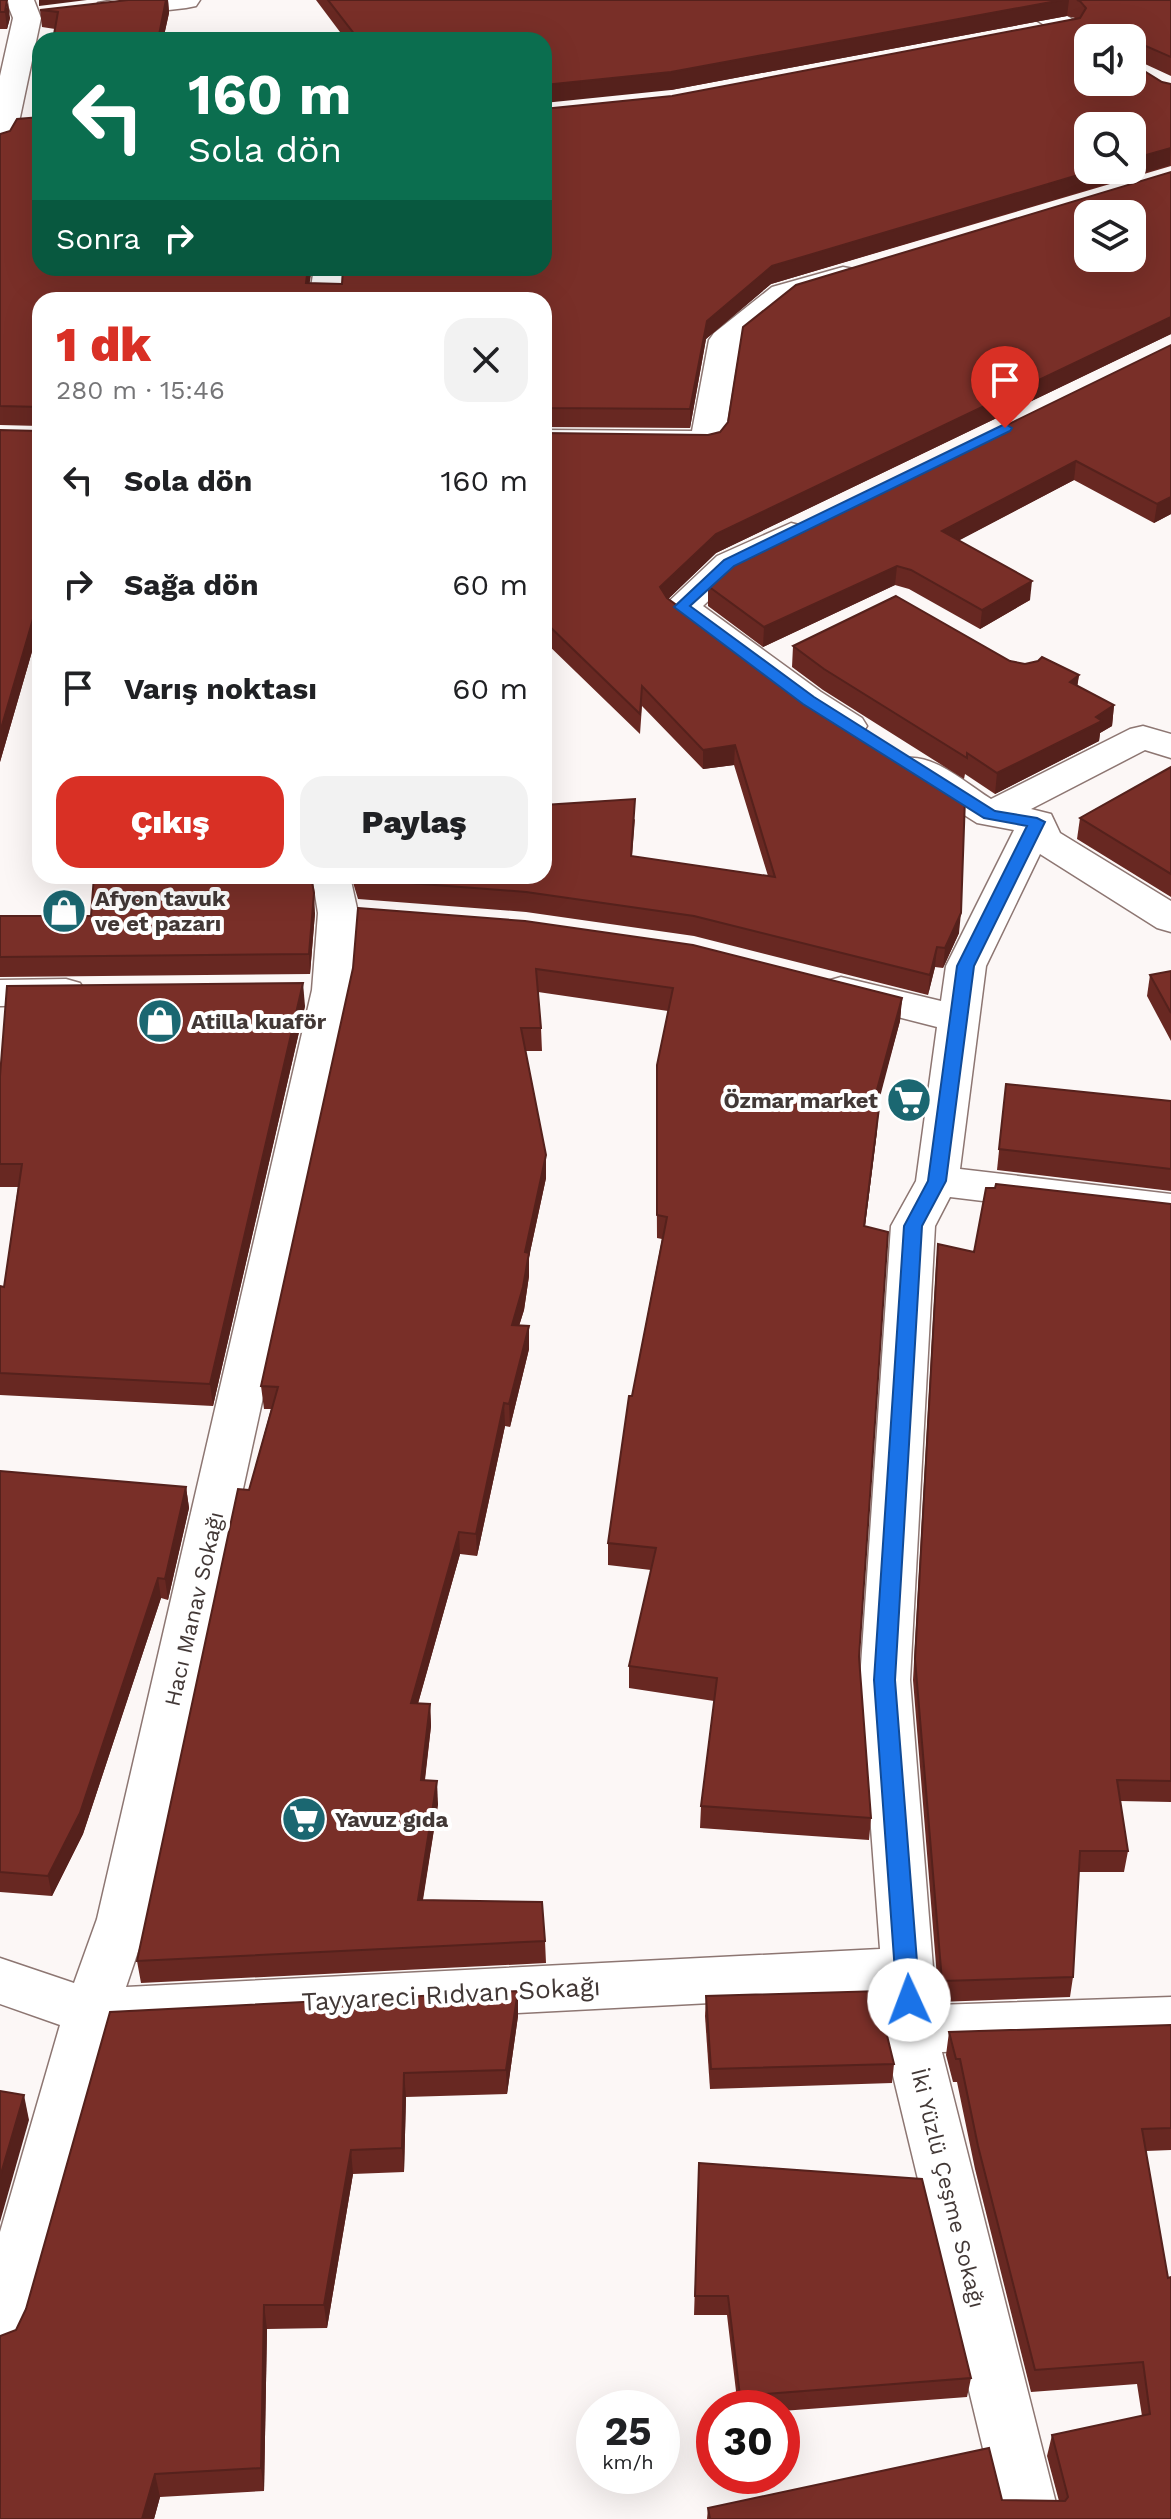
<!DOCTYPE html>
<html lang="tr">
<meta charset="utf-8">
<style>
:root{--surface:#fff;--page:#f2f2f2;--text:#202124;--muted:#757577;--accent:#d93025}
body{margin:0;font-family:"Work Sans",sans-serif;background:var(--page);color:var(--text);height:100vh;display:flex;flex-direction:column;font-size:30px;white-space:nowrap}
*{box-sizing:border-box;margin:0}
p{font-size:26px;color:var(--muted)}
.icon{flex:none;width:44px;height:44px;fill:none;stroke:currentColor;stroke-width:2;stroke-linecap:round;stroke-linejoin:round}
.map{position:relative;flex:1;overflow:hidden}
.side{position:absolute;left:32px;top:292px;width:520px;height:592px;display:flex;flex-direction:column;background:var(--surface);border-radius:24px;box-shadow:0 8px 32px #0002}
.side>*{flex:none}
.top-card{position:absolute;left:32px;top:32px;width:520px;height:244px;border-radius:24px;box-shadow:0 8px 32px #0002;background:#0b6e4f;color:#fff;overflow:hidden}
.tools{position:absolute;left:1074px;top:24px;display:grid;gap:16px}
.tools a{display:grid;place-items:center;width:72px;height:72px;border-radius:16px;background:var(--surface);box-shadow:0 8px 32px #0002;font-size:40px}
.speed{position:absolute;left:576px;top:2390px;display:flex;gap:16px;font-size:40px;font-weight:700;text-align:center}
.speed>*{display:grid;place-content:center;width:104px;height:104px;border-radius:50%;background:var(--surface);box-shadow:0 8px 32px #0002;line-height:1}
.speed small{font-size:20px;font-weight:400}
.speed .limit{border:12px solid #d22;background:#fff;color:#111}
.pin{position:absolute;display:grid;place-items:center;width:68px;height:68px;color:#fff;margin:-82px -34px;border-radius:50% 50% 50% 0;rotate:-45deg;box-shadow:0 0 8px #0007}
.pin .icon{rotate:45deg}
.me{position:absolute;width:88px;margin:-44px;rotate:358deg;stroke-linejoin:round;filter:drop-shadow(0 0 6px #0008)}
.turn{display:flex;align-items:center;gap:28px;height:168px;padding:0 24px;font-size:36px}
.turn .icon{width:104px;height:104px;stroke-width:2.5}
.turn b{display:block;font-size:56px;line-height:68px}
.then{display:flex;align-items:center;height:76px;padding:0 24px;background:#0003;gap:16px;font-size:30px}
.round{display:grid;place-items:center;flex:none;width:84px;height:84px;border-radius:24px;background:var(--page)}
.overview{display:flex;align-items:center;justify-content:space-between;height:136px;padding:0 24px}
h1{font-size:48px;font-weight:800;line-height:60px;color:var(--accent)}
.button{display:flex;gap:16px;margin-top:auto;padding:16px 24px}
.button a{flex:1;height:92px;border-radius:24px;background:var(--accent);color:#fff;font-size:32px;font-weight:800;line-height:92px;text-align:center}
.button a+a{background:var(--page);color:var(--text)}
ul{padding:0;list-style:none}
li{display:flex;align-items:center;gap:24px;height:104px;padding:0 24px}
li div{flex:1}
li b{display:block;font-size:30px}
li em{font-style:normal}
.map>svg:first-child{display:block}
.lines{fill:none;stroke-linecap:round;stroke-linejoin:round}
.street-casing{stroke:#8d7672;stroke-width:3}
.secondary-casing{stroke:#8d7672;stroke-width:3}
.street{fill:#fff;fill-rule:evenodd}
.secondary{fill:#fff;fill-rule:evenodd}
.wall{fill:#682822}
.shaded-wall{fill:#55211c}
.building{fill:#792f28;stroke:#55211c;stroke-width:2;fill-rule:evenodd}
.route{fill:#1a73e8;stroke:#114b97;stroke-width:2}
.labels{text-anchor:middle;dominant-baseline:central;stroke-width:8;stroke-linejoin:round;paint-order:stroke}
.poi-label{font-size:22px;font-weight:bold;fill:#423836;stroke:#fff;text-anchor:start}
.street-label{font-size:22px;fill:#423836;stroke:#fff}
.near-street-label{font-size:26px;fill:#423836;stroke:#fff}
</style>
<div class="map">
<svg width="1171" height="2519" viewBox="0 0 1171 2519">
<rect width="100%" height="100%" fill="#fcf7f6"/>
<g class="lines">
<!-- street casing -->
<g class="street-casing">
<g id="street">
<polygon points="200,0 196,6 186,8 108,17 98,15 94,9 98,3 115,0"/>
<polygon points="1010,0 1043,0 1101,38 1088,38 1088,48 1078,46 1014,6"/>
<polygon points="843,267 854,269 858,276 854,283 794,301 740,344 724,441 719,448 707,451 544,450 544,430 692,431 709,340 714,333 772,287"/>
<polygon points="314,268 344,268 341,300 309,300"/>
<polygon points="791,523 803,526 808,533 803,540 741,570 703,606 821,692 862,718 867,726 862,734 849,737 836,734 795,708 668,615 663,607 717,556"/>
<path d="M 1143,726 L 1171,734 L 1171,758 L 1145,750 L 1031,809 L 1051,814 L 1060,833 L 1171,901 L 1171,932 L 1157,928 L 1040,854 L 986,966 L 960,1169 L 1171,1194 L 1171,1224 L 950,1197 L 935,1226 L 910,1680 L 936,2005 L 1171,1997 L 1171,2045 L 942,2052 L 1060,2519 L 1000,2519 L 882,2030 L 882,1994 L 112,2034 L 29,2332 L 21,2351 L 0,2359 L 0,2232 L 60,2025 L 0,2004 L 0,1958 L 74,1983 L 97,1919 L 312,990 L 318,913 L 312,876 L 350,876 L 358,913 L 352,990 L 149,1919 L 126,1987 L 880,1949 L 860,1680 L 891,1226 L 916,1181 L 937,1027 L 827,999 L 821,990 L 827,981 L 841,977 L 941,1001 L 946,966 L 1014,830 L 977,823 L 901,775 L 895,767 L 901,759 C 932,751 965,783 991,799 L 1130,729 Z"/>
<polygon points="66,979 80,983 86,992 80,1001 66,1005 0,1006 0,980"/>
</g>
</g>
<!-- secondary casing -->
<g class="secondary-casing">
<polygon id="secondary" points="6,0 34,0 41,18 15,141 10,147 0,150 0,76 13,18"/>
</g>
<!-- street -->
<use href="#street" class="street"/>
<!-- secondary -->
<use href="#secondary" class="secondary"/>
</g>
<!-- wall -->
<g class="wall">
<polygon points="0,0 10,18 7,29 0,29"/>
<polygon points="128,0 168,0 169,13 163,40 53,40 55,29 42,27 40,10"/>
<polygon points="316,0 1171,0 1171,76 1132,58 1133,64 1162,82 1171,84 1171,166 771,284 706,339 690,428 544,427 544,300 40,300 40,624 0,762 0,430 40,431 40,426 0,425 0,134 312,268 309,283 342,284 672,96 1079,19 1067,16 671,90 544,40 346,40"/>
<polygon points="1171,172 1171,334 716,553 668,599 959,933 943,968 935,967 928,995 694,936 526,912 358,899 351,876 544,876 635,819 632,856 768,876 734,765 703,769 642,706 640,734 544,641 544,433 708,435 720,432"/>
<polygon points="1171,345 1171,514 1154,523 1074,480 959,540 1030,600 980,629 909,589 895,585 763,647 708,606 708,586"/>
<polygon points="793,646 1010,661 1079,675 1077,686 1114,705 1112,726 1100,733 1099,741 995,794 965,774 964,779 823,690 792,667"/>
<polygon points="1171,767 1171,897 1077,839 1080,818"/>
<polygon points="358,908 902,998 900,1021 876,1108 877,1131 865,1226 859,1657 871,1818 869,1840 700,1828 701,1806 714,1701 629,1688 629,1666 651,1570 608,1565 608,1543 632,1396 662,1239 657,1238 656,1088 668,1011 538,992 541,1028 542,1051 525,1051 546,1178 529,1257 529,1276 524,1310 519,1326 529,1349 510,1427 505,1426 477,1556 460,1554 418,1703 430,1704 431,1726 425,1780 438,1804 423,1900 545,1941 546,1963 141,1983 137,1961 249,1490 271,1409 264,1409 261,1386 353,968"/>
<polygon points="315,913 310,974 0,977 0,916 91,916"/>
<polygon points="1171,971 1171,1041 1147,996 1150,975"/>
<polygon points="305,1006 213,1406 0,1395 0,1286 4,1287 18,1187 0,1187 0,1076"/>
<polygon points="1006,1084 1171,1101 1171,1191 997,1170"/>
<polygon points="1171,1204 1171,1802 1120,1801 1128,1851 1124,1872 1079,1872 1073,1977 1070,1997 939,2002 913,1680 936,1266 938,1244 974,1252"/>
<polygon points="0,1471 186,1487 189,1508 168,1600 161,1598 83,1834 52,1896 0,1892"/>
<polygon points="518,1991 518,2016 507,2094 406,2097 404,2172 353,2174 327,2328 267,2329 264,2491 160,2497 154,2519 0,2519 16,2330"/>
<polygon points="706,1996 881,2011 894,2064 892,2083 710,2089 705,2016"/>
<polygon points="1171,2025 1171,2150 1146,2151 1168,2278 1171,2519 707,2519 708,2508 1002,2500 1059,2501 1047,2456 1052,2435 1142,2416 1137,2384 1031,2392 975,2169 957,2082 953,2082 946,2055 949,2032"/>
<polygon points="699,2163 971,2378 967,2397 782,2411 782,2408 738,2408 727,2315 694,2315"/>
</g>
<!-- shaded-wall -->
<g class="shaded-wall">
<polygon points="39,0 87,0 39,6"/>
<polygon points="166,0 168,0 169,13 163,40 158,40"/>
<polygon points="1062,0 1069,0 1067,16 671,90 544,103 544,85"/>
<polygon points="8,1 10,18 7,29 5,12"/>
<polygon points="1171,148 1170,165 771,284 706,339 690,428 690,409 707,321 772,266 1095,170 1132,170 1132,159"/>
<polygon points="308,268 312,268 307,300 306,283"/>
<polygon points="1171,317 1171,334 716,553 660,607 660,587 716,534"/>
<polygon points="1076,461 1074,480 941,550 942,531"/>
<polygon points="1171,497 1171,514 1154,523 1157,504"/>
<polygon points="897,566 895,585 763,647 764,627"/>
<polygon points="1032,581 1030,600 980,629 982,610"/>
<polygon points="40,595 40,624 0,762 0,732"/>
<polygon points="1079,675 1076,695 1070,682"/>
<polygon points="1114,705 1112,726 1100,733 1099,741 995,794 997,773"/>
<polygon points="735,745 734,765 703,769 703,750"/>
<polygon points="314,893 315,913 310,974 309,954"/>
<polygon points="961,913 959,933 943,968 945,948"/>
<polygon points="937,947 935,967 928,995 930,975"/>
<polygon points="303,983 305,1006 213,1406 210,1384"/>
<polygon points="902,998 900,1021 871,1131 872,1108"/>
<polygon points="879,1108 877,1131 862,1249 864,1226"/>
<polygon points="546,1155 546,1178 529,1257 529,1276 524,1310 512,1348 512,1325 525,1252"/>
<polygon points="529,1326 529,1349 510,1427 509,1404"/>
<polygon points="504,1403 505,1426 477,1556 476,1534"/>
<polygon points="186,1487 189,1508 168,1600 165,1579"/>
<polygon points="459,1532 460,1554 412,1725 411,1703"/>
<polygon points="158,1578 161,1598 83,1834 52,1896 48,1876"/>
<polygon points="430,1704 431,1726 422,1802 421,1780"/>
<polygon points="437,1781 438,1804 419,1922 418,1900"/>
<polygon points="518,1991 518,2016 507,2094 506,2070"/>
<polygon points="404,2073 406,2097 404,2172 402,2148"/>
<polygon points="24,2095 29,2120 0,2222 0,2177"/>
<polygon points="351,2150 353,2174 327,2328 324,2305"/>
<polygon points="264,2305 267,2329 264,2491 261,2468"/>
<polygon points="155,2474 160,2497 154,2519 142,2519"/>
</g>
<!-- building -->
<g class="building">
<polygon points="0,0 7,0 5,12 0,12"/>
<polygon points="128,0 166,0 158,40 53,40 58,12 40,10"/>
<polygon points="328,0 1062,0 671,72 544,85 544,40 359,40"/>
<polygon points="1077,0 1171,0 1171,57 1132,40 1132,38 1088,38 1088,82 1132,82 1132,46 1133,64 1162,82 1171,84 1171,148 1132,159 1132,126 1088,126 1088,170 1095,170 772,266 707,321 690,409 544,408 544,300 40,300 40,595 0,732 0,430 40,431 40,407 0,406 0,134 10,131 17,119 40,117 40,268 308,268 306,283 342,284 343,268 544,268 544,109 672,96 1080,18 1086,8 1080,1"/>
<path d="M 1171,172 L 1171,317 L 716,534 L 660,587 L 667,598 L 794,691 L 965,798 L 961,913 L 945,948 L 937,947 L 930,975 L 694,916 L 526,892 L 357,879 L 356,876 L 544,876 L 544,805 L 635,799 L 631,856 L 775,877 L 735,745 L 703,750 L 642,686 L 640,714 L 544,621 L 544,433 L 708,435 L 720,432 L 728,422 L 743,327 L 796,285 ZM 1088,214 L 1132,214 L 1132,258 L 1088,258 Z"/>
<polygon points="1171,345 1171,497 1157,504 1076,461 942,531 1032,581 982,610 911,570 897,566 764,627 708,586 744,553"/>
<polygon points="896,596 1010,661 1025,664 1038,661 1042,657 1079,675 1070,682 1114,705 1096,717 1102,721 997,773 967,753 967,758 824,669 793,646"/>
<polygon points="1171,767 1171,874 1080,818"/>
<polygon points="94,876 311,876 314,893 309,954 0,957 0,916 91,916"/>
<polygon points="358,908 525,921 693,945 902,998 872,1108 879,1108 864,1226 888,1232 859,1657 871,1818 701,1806 717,1678 629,1666 656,1548 608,1543 629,1396 632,1396 667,1217 657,1215 657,1065 673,988 536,969 541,1028 521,1028 546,1155 525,1252 529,1253 523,1287 512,1325 529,1326 509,1404 504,1403 476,1534 459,1532 411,1703 430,1704 421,1780 437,1781 418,1900 542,1902 545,1941 137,1961 238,1489 249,1490 278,1387 261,1386 353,968"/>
<polygon points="1171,971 1171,1013 1150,975"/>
<polygon points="303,983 210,1384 0,1373 0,1286 4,1287 22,1164 0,1164 0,1076 7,986"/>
<polygon points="1006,1084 1171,1101 1171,1169 999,1149"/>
<polygon points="996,1184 1171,1204 1171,1781 1117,1780 1128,1851 1080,1851 1073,1977 942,1981 915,1659 938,1244 974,1252 986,1188 995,1188"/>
<polygon points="0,1471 186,1487 165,1579 158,1578 80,1813 48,1876 0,1872"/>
<polygon points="518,1991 506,2070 404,2073 402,2148 351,2150 324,2305 264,2305 261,2468 155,2474 142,2519 0,2519 0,2336 16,2330 26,2309 110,2012"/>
<polygon points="881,1991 881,2011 894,2064 711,2069 706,1996"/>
<polygon points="1171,2025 1171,2128 1142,2129 1168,2278 1171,2277 1171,2519 710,2519 708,2508 989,2448 1002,2500 1065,2501 1068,2497 1052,2435 1150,2414 1143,2362 1035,2370 978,2146 960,2059 956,2059 949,2032"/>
<polygon points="0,2091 24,2095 0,2177"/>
<polygon points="699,2163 922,2179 971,2378 740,2396 728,2296 695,2296"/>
</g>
<!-- route -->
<polygon class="route" points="1005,424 1012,428 1010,431 734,566 690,606 814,697 995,811 1037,818 1045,822 974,966 946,1181 922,1226 895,1680 920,2000 916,2007 909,2010 901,2007 897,2000 874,1680 904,1226 928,1181 957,966 1027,826 984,818 803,704 674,607 724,560"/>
<!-- icons -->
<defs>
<g id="shop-disc" transform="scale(2.3)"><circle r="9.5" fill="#1b6771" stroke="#fff"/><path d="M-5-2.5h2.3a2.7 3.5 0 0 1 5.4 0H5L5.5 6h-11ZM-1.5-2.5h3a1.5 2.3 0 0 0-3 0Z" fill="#fff"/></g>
<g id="supermarket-disc" transform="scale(2.3)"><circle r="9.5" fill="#1b6771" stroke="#fff"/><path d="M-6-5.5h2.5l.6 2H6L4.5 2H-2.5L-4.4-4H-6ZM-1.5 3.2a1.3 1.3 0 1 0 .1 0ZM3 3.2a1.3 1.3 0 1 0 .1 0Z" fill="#fff"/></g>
</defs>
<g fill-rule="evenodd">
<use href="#shop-disc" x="64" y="911"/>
<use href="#shop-disc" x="160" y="1021"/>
<use href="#supermarket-disc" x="909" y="1100"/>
<use href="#supermarket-disc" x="304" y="1819"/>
</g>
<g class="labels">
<!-- poi labels -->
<g class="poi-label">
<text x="95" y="898">Afyon tavuk<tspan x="95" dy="25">ve et pazarı</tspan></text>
<text x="191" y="1021">Atilla kuaför</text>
<text x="878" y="1100" text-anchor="end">Özmar market</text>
<text x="335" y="1819">Yavuz gıda</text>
</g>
<!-- street labels -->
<g class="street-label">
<text transform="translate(194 1609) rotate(-77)">Hacı Manav Sokağı</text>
<text transform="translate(948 2188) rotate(76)">İki Yüzlü Çeşme Sokağı</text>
</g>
<!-- near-street labels -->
<g class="near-street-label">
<text transform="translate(451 1994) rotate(-3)">Tayyareci Rıdvan Sokağı</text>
</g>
</g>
</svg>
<div class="tools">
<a><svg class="icon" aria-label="sound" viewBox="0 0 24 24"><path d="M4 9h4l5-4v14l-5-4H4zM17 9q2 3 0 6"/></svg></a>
<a><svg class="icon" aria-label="search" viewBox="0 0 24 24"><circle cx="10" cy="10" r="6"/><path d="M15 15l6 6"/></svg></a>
<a><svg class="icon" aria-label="layers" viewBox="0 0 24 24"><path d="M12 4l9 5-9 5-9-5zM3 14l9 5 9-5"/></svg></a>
</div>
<div class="speed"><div>25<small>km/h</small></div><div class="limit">30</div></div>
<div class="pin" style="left:1005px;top:428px;background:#d93025"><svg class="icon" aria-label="arrive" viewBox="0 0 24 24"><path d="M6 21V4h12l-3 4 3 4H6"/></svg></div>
<svg class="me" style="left:909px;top:2000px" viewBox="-20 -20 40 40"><circle r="19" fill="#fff"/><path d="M0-13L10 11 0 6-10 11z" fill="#1a73e8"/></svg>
<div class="top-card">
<div class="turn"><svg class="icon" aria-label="left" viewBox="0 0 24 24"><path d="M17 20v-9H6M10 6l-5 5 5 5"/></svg><div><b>160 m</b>Sola dön</div></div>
<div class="then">Sonra<svg class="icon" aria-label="right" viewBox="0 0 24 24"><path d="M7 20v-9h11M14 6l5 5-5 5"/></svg></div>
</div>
<section class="side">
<div class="overview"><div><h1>1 dk</h1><p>280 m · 15:46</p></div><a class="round"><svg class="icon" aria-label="close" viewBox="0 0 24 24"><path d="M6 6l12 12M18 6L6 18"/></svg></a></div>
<ul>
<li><svg class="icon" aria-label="left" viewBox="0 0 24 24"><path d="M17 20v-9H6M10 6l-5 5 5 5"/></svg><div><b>Sola dön</b></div><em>160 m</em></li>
<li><svg class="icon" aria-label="right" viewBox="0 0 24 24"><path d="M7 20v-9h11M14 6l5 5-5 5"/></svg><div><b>Sağa dön</b></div><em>60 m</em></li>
<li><svg class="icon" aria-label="arrive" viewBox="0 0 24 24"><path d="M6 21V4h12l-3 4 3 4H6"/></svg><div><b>Varış noktası</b></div><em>60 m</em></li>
</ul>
<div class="button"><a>Çıkış</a><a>Paylaş</a></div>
</section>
</div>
